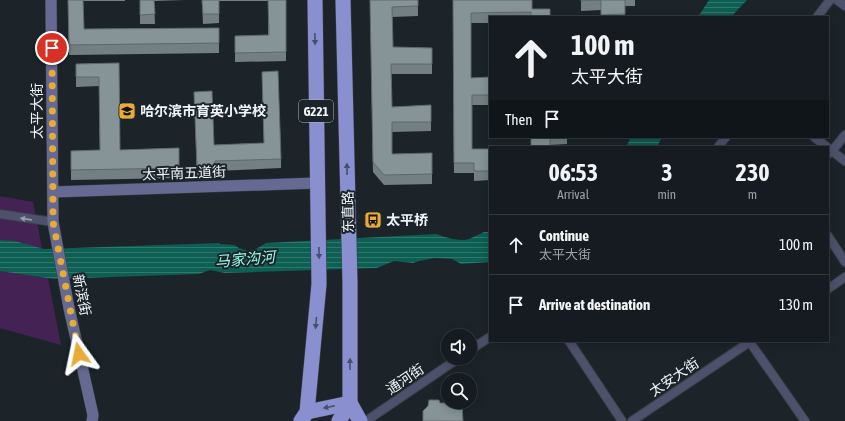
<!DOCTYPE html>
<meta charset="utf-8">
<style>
:root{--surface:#151b20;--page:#1e2429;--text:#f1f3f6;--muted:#9da1a5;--line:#34393e}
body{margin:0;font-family:"Asap Condensed","Noto Sans SC",sans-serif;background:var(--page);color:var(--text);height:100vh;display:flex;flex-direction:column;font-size:15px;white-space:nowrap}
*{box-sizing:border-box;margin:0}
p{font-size:13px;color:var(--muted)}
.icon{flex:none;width:22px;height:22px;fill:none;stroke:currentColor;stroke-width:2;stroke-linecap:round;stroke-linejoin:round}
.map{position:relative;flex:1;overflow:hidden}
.drawer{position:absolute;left:489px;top:146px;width:340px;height:196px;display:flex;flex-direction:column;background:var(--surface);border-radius:0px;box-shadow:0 2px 10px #0003,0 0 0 1px var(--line)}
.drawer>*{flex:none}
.top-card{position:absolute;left:489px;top:16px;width:340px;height:122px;border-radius:0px;box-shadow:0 2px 10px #0003,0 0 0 1px var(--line);background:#151b20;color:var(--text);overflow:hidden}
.fabs{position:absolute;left:441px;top:329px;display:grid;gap:8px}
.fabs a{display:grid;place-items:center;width:36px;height:36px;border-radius:50%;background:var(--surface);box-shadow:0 2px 10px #0003,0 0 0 1px var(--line);font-size:20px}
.pin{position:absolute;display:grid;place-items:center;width:34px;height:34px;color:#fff;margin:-17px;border:2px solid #fff;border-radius:50%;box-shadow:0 1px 4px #0007}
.me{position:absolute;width:44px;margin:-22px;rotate:348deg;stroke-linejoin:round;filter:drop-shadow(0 0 3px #0008)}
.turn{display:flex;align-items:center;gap:14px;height:84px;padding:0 16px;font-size:18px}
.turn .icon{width:52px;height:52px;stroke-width:2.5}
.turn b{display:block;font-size:28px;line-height:34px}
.then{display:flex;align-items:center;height:38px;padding:0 16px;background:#0003;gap:8px;font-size:15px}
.eta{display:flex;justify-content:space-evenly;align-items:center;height:68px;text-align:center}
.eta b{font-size:24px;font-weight:700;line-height:28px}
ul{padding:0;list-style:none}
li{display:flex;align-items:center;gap:12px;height:60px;padding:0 16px;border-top:1px solid var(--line)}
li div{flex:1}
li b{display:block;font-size:15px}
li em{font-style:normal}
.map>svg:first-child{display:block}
.green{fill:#442354}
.water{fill:url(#water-rules)}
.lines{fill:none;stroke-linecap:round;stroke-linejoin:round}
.street-casing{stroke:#3a4147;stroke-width:10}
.secondary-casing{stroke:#3a4147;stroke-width:12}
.highway-casing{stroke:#3a4147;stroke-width:16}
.street{stroke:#4e516b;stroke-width:8}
.secondary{stroke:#666a93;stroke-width:11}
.highway{stroke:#8a8fd0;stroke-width:15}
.wall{fill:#737f82}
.building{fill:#869497;stroke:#5e686a}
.oneway{fill:#484f6c}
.oneway2{fill:#979bab}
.route{stroke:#e9ab38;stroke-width:7;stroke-dasharray:0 12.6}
.labels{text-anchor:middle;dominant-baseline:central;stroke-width:4;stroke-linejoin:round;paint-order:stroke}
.shield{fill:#1c242a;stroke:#b0b6bc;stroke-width:1}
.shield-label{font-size:13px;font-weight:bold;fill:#f0f5fa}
.street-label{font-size:14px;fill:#f0f5fa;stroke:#1c242a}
.poi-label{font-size:14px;font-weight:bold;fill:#f0f5fa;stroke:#1c242a;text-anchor:start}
.water-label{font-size:15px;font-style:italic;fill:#96fbe6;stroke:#1c242a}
</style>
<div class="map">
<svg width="845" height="421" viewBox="0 0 845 421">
<defs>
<pattern id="water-rules" width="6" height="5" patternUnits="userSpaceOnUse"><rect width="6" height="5" fill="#0c5f52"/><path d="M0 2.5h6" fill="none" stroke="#30776c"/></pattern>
</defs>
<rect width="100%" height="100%" fill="#1c242a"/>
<!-- green -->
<polygon class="green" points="0,196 33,202 61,345 0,328"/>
<!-- water -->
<g class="water">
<polygon points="709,0 747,0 731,17 698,17"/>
<polygon points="631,137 662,137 657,147 626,147"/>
<path d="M 484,232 L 490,232 L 490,262 L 461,264 L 452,259 L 434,258 L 419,261 L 413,263 L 394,261 L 377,268 L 225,273 L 210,270 L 199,274 L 54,279 L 0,271 L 0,240 L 15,241 L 44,249 L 220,243 L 220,244 L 234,245 L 239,248 L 248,251 L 256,249 L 266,243 L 436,234 C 445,237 459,242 469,239 C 474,237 479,234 484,232 Z"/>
</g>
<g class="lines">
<!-- street casing -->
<g class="street-casing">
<g id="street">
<polyline points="837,0 845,6"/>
<polyline points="817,17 830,0"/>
<polyline points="814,137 827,147"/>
<polyline points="718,147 726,137"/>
<polyline points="828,148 845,161"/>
<polyline points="828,154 832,151 845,135"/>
<polyline points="0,214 53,222"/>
<polyline points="828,236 845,262"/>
<polyline points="828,289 845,277"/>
<polyline points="569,341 622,421"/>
<polyline points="749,341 805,421"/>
<polyline points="470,350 490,337"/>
<polyline points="366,421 459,358"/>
<polyline points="632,421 751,341"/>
</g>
</g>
<!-- secondary casing -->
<g class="secondary-casing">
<g id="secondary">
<polyline points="51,0 53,222 69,308 93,415 92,421"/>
<polyline points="53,192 317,183"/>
</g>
</g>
<!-- highway casing -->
<g class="highway-casing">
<g id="highway">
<polyline points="350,403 360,421"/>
<polyline points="307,412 350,403"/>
<polyline points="301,421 307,412 319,284 315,0"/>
<polyline points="339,421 350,403 350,283 343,0"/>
</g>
</g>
<!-- street -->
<use href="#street" class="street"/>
<!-- secondary -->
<use href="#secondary" class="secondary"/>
<!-- highway -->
<use href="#highway" class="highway"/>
</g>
<!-- wall -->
<g class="wall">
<polygon points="68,0 125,0 125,1 83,1 84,29 219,28 219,53 69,55"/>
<polygon points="140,0 184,0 154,1 155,24 140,24"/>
<polygon points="202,0 286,0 286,61 235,62 235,36 268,35 268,1 219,1 219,23 203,24"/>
<polygon points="370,0 418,0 418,16 392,17 393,47 432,48 432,74 391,74 392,107 431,105 431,131 392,132 392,154 432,153 432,184 384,185 373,172"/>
<polygon points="453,0 532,9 550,17 490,17 490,23 471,23 471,78 490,77 490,105 472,105 472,149 490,149 490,180 474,181 474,173 454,173"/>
<polygon points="581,0 635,0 635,6 625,6 625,17 601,17 601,7 601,10 581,11"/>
<polygon points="119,63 120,150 179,148 179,178 71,180 71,151 100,150 99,86 76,87 76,64"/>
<polygon points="262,72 281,159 281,168 215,171 215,176 197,177 194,92 214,145 264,143"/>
<polygon points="531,137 567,137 567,144 531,146"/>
</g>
<!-- building -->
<g class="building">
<polygon points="68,0 83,0 84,29 219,28 219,43 69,45"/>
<polygon points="140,0 154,0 155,14 140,15"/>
<polygon points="202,0 219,0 219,14 203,14"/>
<polygon points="268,0 286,0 286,52 235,53 235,36 269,35"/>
<polygon points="370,0 418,0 418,6 392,7 393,47 432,48 432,64 391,64 392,107 431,105 431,122 392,122 392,154 432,153 432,174 384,175 373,162"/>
<polygon points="453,0 532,0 532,9 550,9 550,17 531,17 531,12 471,13 471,78 490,77 490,95 472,95 472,149 490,149 490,171 474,171 474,163 454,163"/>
<polygon points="581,0 601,0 581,1"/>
<polygon points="601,0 625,0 625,14 601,15"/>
<polygon points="119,63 120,150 179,148 179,168 71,170 71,151 100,150 99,77 76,77 76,64"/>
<polygon points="278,71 281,159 215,161 215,166 197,167 194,92 212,91 214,145 264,143 262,72"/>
<polygon points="531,137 550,137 550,147 518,147 531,146"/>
<polygon points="429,400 439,400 440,403 453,403 453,405 462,405 463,421 423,421 423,411 428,406"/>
</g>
<!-- one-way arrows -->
<defs><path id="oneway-solid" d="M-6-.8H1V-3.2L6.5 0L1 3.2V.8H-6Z"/></defs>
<g class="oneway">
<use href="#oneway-solid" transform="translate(315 39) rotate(89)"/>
<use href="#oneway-solid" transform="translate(347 169) rotate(-91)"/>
<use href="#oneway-solid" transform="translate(319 253) rotate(89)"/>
<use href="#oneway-solid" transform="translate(316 323) rotate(95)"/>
<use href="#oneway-solid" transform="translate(350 364) rotate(-90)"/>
<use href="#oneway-solid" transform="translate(329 407) rotate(168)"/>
</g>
<use class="oneway2" href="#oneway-solid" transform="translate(26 219) rotate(-172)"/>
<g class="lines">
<!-- route -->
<polyline class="route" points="52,48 53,222 79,354"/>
</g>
<!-- icons -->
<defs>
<g id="school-square" transform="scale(0.9)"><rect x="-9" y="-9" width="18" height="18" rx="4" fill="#e9ab38" stroke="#1c242a"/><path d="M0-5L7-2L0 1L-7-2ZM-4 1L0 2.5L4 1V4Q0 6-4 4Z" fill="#111"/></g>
<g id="bus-square" transform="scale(0.9)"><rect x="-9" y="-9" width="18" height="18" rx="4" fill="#e9ab38" stroke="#1c242a"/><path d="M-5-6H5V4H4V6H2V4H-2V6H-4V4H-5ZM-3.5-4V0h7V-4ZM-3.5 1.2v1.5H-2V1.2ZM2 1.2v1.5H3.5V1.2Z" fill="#111"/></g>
</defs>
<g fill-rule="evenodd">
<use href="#school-square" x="127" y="111"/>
<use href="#bus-square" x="373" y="220"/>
</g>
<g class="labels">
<!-- shield labels -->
<rect class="shield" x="299" y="100" width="34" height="22" rx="3"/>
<g class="shield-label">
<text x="316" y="111">G221</text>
</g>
<!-- street labels -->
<g class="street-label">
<text transform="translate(37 111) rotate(-90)">太平大街</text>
<text transform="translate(184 173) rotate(-2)">太平南五道街</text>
<text transform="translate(348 212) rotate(-91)">东直路</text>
<text transform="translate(82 295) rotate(79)">新滨街</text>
<text transform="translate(674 377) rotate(-34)">太安大街</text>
<text transform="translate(405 379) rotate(-34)">通河街</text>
</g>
<!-- poi labels -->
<g class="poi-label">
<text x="140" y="111">哈尔滨市育英小学校</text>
<text x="386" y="220">太平桥</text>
</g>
<!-- water labels -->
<g class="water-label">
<text transform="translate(245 259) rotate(-5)">马家沟河</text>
</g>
</g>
</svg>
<div class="fabs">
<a><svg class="icon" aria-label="sound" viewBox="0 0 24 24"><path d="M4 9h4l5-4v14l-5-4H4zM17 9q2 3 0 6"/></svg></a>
<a><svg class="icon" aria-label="search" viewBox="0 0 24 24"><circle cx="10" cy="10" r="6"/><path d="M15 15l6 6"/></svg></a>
</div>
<div class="pin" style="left:52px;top:48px;background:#d93025"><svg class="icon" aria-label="arrive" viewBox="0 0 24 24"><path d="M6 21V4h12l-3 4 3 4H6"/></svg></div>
<svg class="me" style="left:79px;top:354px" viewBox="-20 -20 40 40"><path d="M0-17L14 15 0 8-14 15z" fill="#e9ab38" stroke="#fff" stroke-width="4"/></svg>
<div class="top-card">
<div class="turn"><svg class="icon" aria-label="ahead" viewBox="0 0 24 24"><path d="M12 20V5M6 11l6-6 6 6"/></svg><div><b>100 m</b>太平大街</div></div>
<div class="then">Then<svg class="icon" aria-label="arrive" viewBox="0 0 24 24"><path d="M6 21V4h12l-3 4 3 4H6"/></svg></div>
</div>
<section class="drawer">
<div class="eta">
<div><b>06:53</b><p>Arrival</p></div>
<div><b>3</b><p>min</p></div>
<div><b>230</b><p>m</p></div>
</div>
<ul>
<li><svg class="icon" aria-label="ahead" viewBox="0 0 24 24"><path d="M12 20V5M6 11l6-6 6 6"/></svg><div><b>Continue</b><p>太平大街</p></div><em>100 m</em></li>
<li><svg class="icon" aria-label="arrive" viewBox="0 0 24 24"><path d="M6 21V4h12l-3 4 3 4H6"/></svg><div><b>Arrive at destination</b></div><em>130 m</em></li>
</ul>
</section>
</div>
